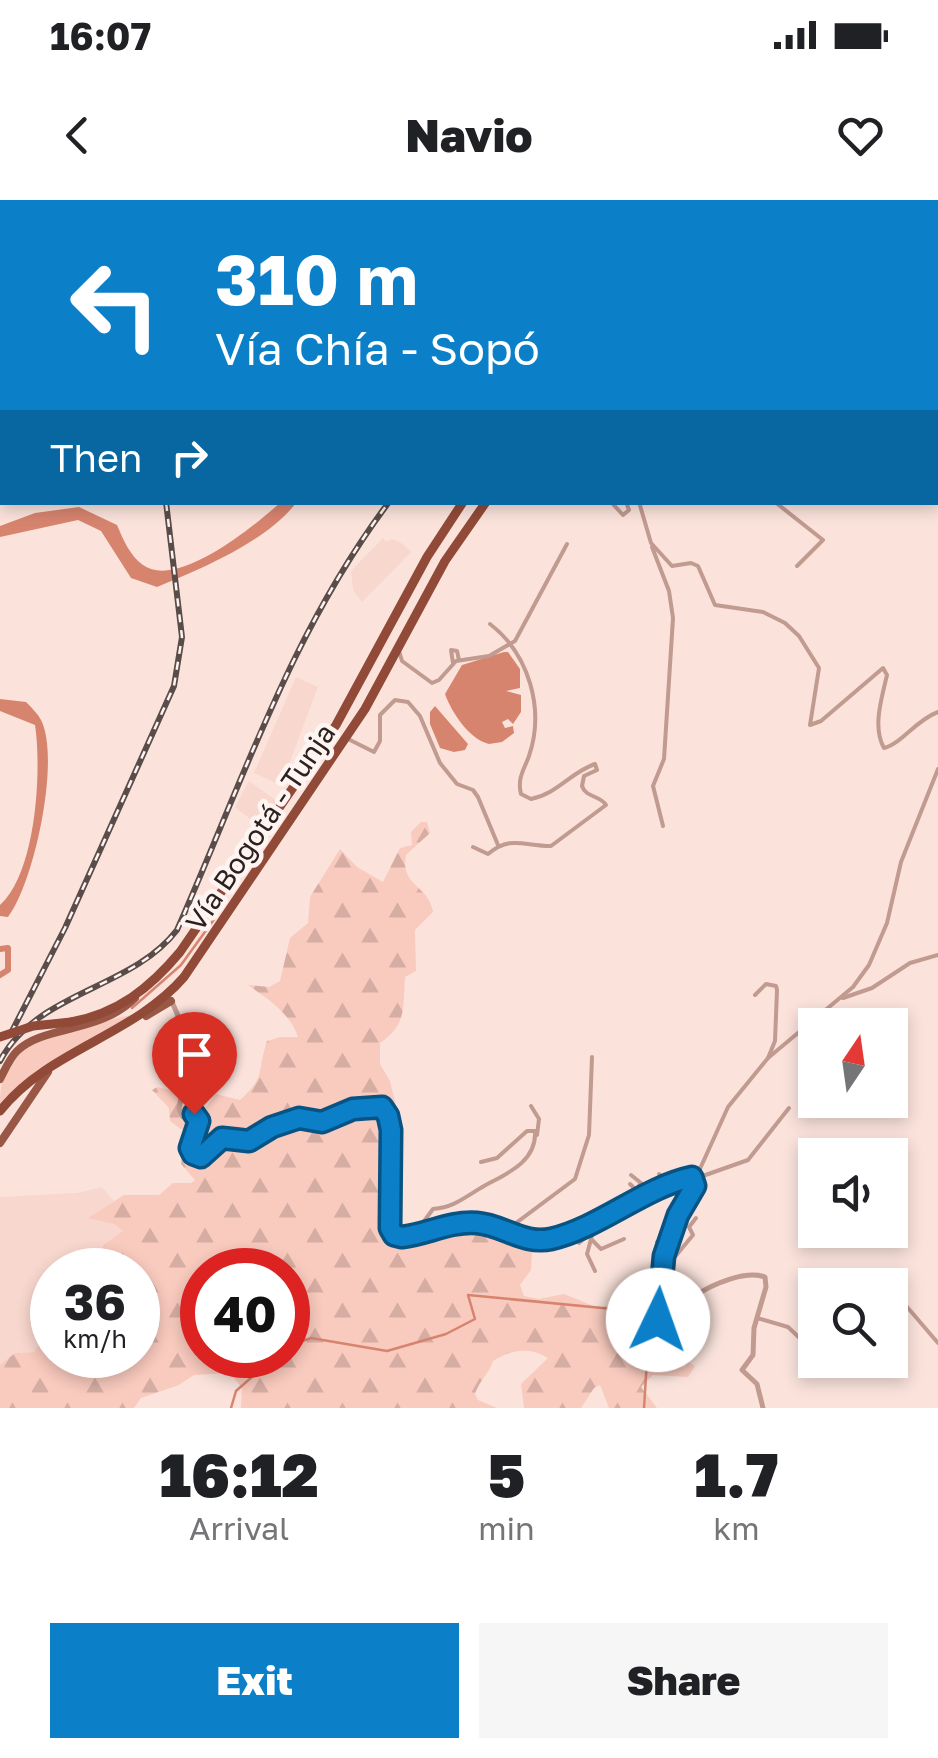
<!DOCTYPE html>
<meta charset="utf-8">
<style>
:root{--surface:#fff;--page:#f6f6f6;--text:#202124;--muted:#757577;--accent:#0b80c9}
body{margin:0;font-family:"Golos Text",sans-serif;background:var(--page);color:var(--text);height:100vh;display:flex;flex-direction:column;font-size:38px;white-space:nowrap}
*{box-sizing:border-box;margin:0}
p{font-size:32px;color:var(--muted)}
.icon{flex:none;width:55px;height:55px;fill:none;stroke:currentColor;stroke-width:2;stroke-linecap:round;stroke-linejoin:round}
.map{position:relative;height:1208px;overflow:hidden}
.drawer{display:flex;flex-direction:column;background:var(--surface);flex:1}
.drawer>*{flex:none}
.top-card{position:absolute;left:0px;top:0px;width:940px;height:305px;box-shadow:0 5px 15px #0003;background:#0b80c9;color:#fff;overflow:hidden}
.needle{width:65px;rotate:13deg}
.controls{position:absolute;left:798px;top:808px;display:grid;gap:20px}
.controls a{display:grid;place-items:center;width:110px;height:110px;border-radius:0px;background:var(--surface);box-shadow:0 5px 15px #0003;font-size:50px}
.speed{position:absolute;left:30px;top:1048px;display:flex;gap:20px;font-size:50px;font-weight:700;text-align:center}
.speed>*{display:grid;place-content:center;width:130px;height:130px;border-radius:50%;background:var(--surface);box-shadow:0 5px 15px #0003;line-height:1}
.speed small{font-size:25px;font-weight:400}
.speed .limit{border:15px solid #d22;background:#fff;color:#111}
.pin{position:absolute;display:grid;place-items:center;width:85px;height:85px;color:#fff;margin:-102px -42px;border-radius:50% 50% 50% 0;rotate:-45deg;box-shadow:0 0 10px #0007}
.pin .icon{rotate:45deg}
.me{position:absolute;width:110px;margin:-55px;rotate:3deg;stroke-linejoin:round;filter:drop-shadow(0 0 8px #0008)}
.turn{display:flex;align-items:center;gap:35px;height:210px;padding:0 50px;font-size:45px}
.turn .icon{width:130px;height:130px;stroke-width:2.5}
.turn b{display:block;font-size:70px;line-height:85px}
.then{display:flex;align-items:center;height:95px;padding:0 50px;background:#0003;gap:20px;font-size:38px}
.eta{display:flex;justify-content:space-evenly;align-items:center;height:170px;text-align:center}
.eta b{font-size:60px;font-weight:800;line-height:70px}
.button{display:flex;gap:20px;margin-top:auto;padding:20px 50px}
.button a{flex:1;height:115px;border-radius:0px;background:var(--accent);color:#fff;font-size:40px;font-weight:800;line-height:115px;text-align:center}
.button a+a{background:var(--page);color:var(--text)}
.status{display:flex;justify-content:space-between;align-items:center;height:70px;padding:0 50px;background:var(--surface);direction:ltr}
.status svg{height:28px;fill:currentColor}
header{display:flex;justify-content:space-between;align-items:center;height:130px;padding:0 50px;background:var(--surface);font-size:45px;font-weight:800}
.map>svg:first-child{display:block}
.built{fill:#f8d7ce}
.green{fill:#f9cabe}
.forest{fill:url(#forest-firs);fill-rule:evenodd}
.water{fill:#d7846f}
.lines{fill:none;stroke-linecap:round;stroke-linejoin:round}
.stream{stroke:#d7846f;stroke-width:2.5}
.river{stroke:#d7846f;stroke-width:6}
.minor{stroke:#c19a90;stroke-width:4}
.tertiary{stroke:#c19a90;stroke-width:5}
.primary{stroke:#995746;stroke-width:8}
.trunk{stroke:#914a38;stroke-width:9}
.rail-casing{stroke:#594c49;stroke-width:6}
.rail{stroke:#fef4f1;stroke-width:2.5;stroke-dasharray:8;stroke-linecap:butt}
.trunk-bridge{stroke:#914a38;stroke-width:9}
.route-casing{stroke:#075383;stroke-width:25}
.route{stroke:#0b80c9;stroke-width:18}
.labels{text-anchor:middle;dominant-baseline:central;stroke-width:9;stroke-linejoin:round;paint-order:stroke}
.street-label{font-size:28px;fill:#2b2220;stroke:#fef4f1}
</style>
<div class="status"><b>16:07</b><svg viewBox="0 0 49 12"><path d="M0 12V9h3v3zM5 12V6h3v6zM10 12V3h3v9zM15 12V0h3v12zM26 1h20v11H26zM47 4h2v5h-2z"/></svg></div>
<header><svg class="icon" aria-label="back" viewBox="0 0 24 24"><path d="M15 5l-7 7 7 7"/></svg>Navio<svg class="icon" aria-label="heart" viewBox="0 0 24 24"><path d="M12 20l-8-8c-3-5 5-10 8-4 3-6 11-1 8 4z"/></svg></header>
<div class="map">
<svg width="938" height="1208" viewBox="0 0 938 1208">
<defs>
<pattern id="forest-firs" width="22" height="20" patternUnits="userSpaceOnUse" patternTransform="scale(2.5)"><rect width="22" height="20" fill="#f9cabe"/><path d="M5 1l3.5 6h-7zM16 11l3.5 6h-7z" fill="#d6ada3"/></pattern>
</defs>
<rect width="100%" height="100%" fill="#fbe3dc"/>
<!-- built -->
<g class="built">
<polygon points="383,338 386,342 393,339 403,344 411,352 362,402 353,390 351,371"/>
<polygon points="296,477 318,487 281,585 254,573"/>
<polygon points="249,581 277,601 259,626 235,607"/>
<polygon points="102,987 114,1001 89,1018 114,1024 124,1031 103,1045 96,1070 52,1070 52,1122 34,1152 15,1153 0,1166 0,997 77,993"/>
</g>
<!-- green -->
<path class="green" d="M 133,815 L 38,869 L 0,906 C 0,847 32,843 80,830 C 98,825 115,817 133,815 Z"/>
<!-- forest -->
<path class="forest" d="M 421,622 L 427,622 L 430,633 L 406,655 C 400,687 429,685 433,712 L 415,730 L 416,771 L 405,777 C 403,807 407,825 380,843 L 380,864 L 390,881 L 399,918 L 388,979 L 390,1004 L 377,1026 L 395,1043 L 407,1047 C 458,1037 486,1019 532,1052 L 531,1070 L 520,1085 L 524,1096 L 539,1099 L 564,1094 L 601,1109 L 612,1102 L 631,1107 L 646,1127 L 668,1143 L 669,1150 L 695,1166 L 688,1177 L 653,1175 L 641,1187 L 657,1208 L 609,1208 L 600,1185 L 594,1188 L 581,1208 L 524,1208 L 521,1184 L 548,1158 C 529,1146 511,1150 493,1161 C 489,1174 479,1181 475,1194 L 478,1200 L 497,1208 L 241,1208 L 242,1188 L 230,1173 L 194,1175 L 179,1185 L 141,1198 L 134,1208 L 0,1208 L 0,1165 L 15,1153 L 34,1152 L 52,1122 L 52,1155 L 138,1155 L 138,1070 L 96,1070 L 103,1045 L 123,1031 L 114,1024 L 88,1018 L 124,995 L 159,995 L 173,983 L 191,983 L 195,980 L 181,964 L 185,932 L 170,921 L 169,908 L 152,890 L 157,887 L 181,893 L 183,905 L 193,912 L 205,909 L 216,894 L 240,900 C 266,877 257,871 267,841 L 280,837 L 298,837 C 290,813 268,799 248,785 L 269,787 L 280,781 L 290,738 L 308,723 L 310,697 L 340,649 L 357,667 L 383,682 L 400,648 L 412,645 L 411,632 ZM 202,1070 L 288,1070 L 288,1155 L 202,1155 Z"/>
<!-- water -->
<g class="water">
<path d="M 280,303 L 296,303 C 267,341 201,369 157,387 L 131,378 L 101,331 L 78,320 L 0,337 L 0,326 L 35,313 L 79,307 L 117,325 C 123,339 130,356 143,365 C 178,390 255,325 280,303 Z"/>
<path d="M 504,452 L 508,452 L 520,469 L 520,488 L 506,491 L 521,495 L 521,512 L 513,524 L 508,519 L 502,522 L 505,528 L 513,526 L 514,533 L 502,542 L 489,544 C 469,539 452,513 445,494 L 462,465 Z"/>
<path d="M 0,499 L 26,502 C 31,507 38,514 41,520 C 61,559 34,684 8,717 L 0,716 L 0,705 C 36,673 42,571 35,525 L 0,511 Z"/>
<polygon points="435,506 468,544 465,550 454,552 440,548 430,524 430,512"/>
</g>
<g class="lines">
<!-- stream -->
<g class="stream">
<polyline points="0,98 2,100"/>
<polyline points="132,808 181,765 215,718"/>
<polyline points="288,1146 311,1138 387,1151 446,1134 475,1119 468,1095 623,1110 648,1144 644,1208"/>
<polyline points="231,1208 236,1191 277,1155"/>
</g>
<!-- river -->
<polyline class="river" points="0,749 8,748 8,770 0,775"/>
<!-- minor -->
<g class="minor">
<polyline points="9,0 9,2"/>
<polyline points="147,0 148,2"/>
<polyline points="91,2 91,0"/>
<polyline points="0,6 2,8"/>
<polyline points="0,102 2,104"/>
<polyline points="0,107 2,110"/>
<polyline points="611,302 623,315 629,310 626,302"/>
<path d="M 639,302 L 651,343 L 672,366 L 691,363 L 698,366 L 715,405 L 763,412 L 785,423 L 799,436 L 819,468 L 810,525 L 821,521 L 883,468 L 887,475 C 882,497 872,527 884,548 C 901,544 916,520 938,512"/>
<polyline points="775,302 823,340 797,366"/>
<polyline points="652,347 669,391 673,418 664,559 653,586 663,626"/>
<polyline points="399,451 402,461 432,483 439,480 456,461 489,456 515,441 567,344"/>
<polyline points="453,463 451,450 457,451 459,460"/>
<polyline points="348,539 374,552 380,541 380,515 395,500 408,502 420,516 440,563 457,584 473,590 478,597 498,645"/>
<path d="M 473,647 L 488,654 C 511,635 523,646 551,646 L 606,605 C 600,595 586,598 582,586 L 584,576 L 597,570 L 595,564 C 571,572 557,594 531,599 L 521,594 C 517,578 524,570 529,556 C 545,509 529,454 490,424"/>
<polyline points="755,795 766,784 776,786 777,790 775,841 768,858"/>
<polyline points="843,798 872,788 910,763 938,755"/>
<polyline points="531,906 539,919 537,935"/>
<polyline points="659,974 668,985"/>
<polyline points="631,975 641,983 636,990"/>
<polyline points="691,977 699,971 728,907 768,858 853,787 869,765 887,723 901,662 938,569"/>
<polyline points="697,978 748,960 789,908"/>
<polyline points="630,984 644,998"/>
<path d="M 416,1032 L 433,1009 C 455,1007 465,997 484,986 C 506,974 537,962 535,931 L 527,931 L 497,958 L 481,962"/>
<polyline points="504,1032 575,979 589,935 592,857"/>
<polyline points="562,1036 568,1040 587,1036 579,1043"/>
<polyline points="592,1040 601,1049 624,1039"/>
<polyline points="657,1042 670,1034"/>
<polyline points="664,1070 693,1035 689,1027 696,1018"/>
<polyline points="595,1071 587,1054 596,1021"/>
<polyline points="890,1087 938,1143"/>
<polyline points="757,1118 788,1127 808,1146 815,1143"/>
</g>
<!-- tertiary -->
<path class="tertiary" d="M 172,802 L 196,857 L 184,879 L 179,909 L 183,917 L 195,914 L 199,918 L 190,948 L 193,954 L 203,956 L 223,938 L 249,941 L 272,927 L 299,918 L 322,923 L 353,909 L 382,907 L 389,916 L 391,929 L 390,1028 L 394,1035 L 402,1037 C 429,1034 450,1020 478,1023 C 499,1025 517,1041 538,1041 C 565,1042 654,994 681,979 L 695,979 C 694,991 684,1003 678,1015 C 664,1051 656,1088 659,1126 L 668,1126 C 676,1116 685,1103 695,1096 C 712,1084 746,1070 765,1077 L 766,1087 L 754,1128 L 753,1155 L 742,1170 L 757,1184 L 763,1208"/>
<!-- primary -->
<g class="primary">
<polyline points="146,816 171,801"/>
<path d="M 0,879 C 5,870 9,859 17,851 C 43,825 99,834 135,798"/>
<polyline points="0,943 48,872"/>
</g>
<!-- trunk -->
<g class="trunk">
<polyline points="808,2 811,0"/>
<polyline points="833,2 836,0"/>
<path d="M 71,822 C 118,813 150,788 180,752 L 336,525 L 427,357 L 463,302"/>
<path d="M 0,911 C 48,850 133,836 184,777 L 365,509 L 445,361 L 486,302"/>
</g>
<!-- rail casing -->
<g class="rail-casing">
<g id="rail">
<polyline points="130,2 130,0"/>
<polyline points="789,2 791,0"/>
<polyline points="11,833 65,728 174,486 182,437 166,302"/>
<path d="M 0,861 C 37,791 131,790 177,730 C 243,581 290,434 389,302"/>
</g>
</g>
<!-- rail -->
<use href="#rail" class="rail"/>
<!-- trunk-bridge -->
<polyline class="trunk-bridge" points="0,837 33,826 71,822"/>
</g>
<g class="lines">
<!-- route casing -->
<g class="route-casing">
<path id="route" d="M 194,914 L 199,921 L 190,948 L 193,954 L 201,957 L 222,938 L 249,941 L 272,927 L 299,918 L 322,922 L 353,909 L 382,907 L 388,916 L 391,930 L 390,1028 L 394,1035 L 402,1037 C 428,1034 449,1021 477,1023 C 503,1025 524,1045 551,1039 C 599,1028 645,987 692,977 L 695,986 L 678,1015 L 664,1056 L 658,1120"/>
</g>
<!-- route -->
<use href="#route" class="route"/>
</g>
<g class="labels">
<!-- street labels -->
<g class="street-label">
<text transform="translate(260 627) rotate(-56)">Vía Bogotá - Tunja</text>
</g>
</g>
</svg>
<div class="controls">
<a><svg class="needle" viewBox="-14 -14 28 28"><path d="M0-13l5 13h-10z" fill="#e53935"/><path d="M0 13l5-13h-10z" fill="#757577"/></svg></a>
<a><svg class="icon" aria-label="sound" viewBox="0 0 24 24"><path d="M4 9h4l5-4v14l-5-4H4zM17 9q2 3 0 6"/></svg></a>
<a><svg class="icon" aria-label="search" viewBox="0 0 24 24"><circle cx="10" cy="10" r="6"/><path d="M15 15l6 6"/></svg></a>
</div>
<div class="speed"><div>36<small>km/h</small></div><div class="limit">40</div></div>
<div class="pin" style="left:194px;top:914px;background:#d93025"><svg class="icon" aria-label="arrive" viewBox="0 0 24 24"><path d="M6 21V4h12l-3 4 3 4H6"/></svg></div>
<svg class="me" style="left:658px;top:1120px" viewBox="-20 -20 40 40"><circle r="19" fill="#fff"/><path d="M0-13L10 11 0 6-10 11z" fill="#0b80c9"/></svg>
<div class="top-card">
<div class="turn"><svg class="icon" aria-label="left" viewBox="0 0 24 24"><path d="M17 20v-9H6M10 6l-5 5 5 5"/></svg><div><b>310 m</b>Vía Chía - Sopó</div></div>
<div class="then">Then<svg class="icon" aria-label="right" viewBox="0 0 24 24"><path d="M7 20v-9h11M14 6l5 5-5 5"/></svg></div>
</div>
</div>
<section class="drawer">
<div class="eta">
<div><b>16:12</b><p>Arrival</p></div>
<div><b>5</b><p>min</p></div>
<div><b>1.7</b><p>km</p></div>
</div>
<div class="button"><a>Exit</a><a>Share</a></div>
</section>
